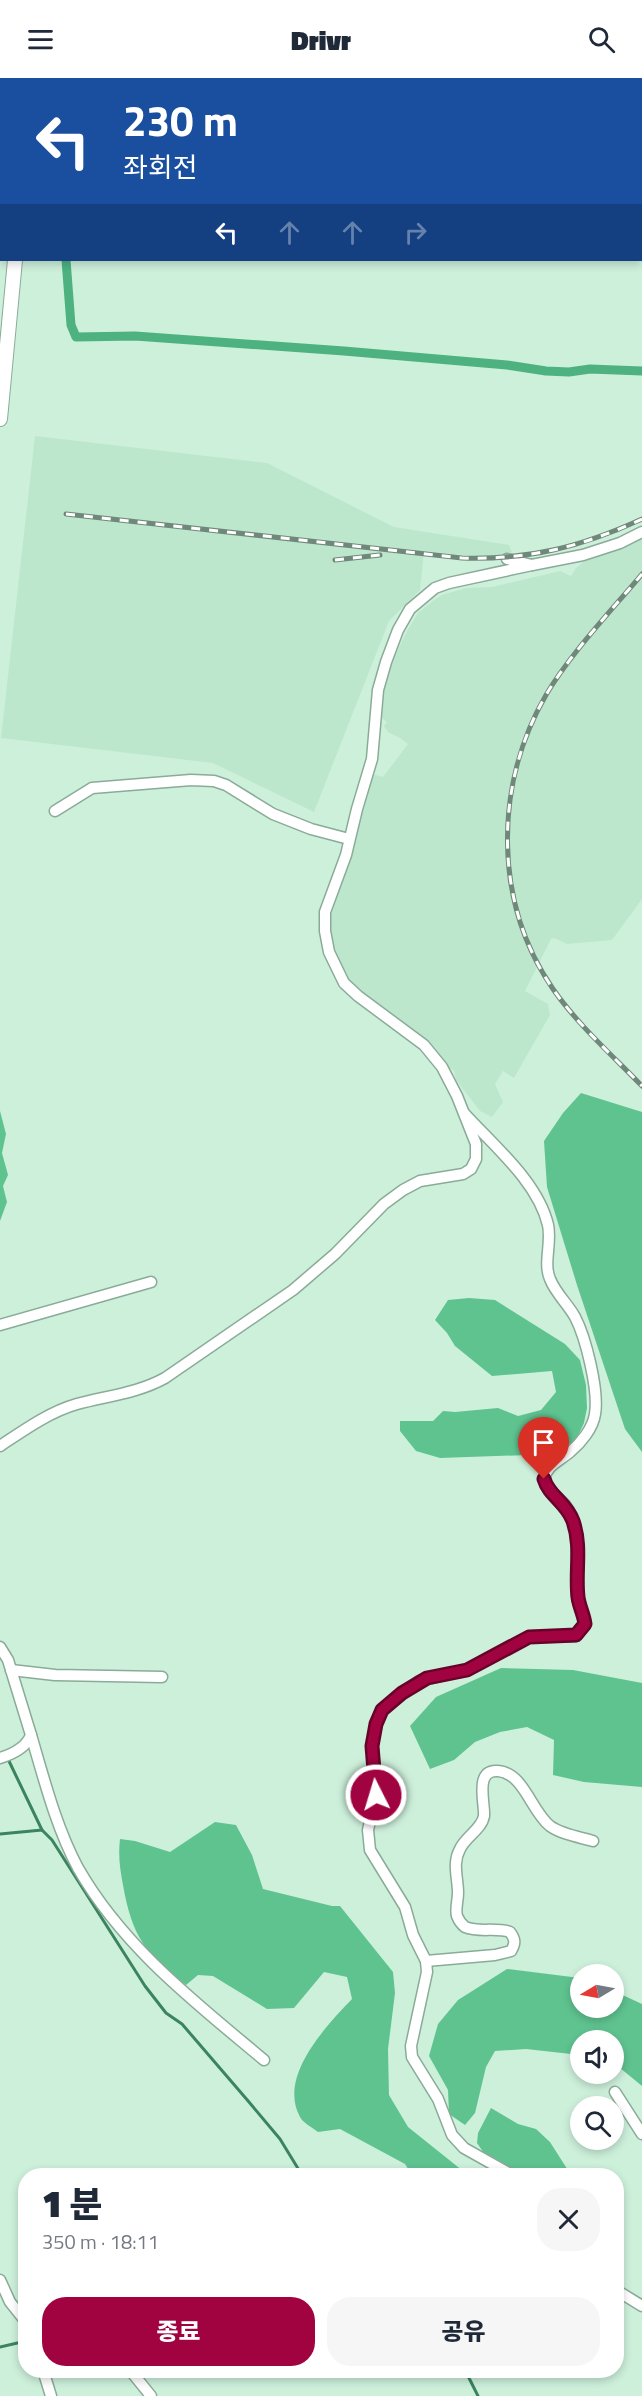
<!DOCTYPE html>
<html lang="ko">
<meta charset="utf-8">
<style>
:root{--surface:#fff;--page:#f6f6f7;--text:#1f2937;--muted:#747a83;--accent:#a10341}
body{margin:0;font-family:"Titillium Web","Noto Sans KR",sans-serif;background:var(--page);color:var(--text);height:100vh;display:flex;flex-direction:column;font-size:22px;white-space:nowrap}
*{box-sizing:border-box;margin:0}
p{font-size:20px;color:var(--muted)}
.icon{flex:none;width:33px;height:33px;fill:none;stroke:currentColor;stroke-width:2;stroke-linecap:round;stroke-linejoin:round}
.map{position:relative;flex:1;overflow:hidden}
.sheet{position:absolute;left:18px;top:2090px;width:606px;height:210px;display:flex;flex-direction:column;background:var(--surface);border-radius:24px;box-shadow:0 3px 9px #0003}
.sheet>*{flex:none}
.banner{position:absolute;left:0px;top:0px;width:642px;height:183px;box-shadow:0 3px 9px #0003;background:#1a4fa0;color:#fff;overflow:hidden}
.needle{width:39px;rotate:260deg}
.controls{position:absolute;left:570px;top:1886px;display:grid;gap:12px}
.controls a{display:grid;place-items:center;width:54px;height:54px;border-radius:50%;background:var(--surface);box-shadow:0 3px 9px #0003;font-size:30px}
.pin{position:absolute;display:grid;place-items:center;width:51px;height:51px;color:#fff;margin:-62px -26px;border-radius:50% 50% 50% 0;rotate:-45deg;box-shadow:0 0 6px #0007}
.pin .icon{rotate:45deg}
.me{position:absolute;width:66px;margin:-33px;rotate:355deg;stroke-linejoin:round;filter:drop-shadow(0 0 4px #0008)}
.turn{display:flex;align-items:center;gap:21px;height:126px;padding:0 24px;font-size:27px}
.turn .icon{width:78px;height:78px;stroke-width:2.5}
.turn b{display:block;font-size:42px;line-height:51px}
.lanes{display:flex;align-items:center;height:57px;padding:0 24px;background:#0003;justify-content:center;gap:30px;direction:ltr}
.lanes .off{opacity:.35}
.round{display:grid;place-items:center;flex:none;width:63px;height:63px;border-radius:24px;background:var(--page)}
.overview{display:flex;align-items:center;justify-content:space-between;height:102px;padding:0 24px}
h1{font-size:36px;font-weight:800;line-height:45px}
.primary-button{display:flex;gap:12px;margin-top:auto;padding:12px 24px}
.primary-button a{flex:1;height:69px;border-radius:24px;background:var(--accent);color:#fff;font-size:24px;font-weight:800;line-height:69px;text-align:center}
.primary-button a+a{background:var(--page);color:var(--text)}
header{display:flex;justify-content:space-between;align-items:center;height:78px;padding:0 24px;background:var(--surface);font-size:27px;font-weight:800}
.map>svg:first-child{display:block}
.built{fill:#bce7cd}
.forest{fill:#5fc390}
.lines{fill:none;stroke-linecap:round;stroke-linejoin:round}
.stream{stroke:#3a845f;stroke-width:3}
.canal{stroke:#4db280;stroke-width:9}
.minor-casing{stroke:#8aab98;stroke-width:13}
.tertiary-casing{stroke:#8aab98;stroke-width:16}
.primary-casing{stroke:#fff;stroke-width:20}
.minor{stroke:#fff;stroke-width:10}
.tertiary{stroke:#fff;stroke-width:14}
.primary{stroke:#a8f5ce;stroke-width:18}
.rail-casing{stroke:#70887a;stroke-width:5}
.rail{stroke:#fff;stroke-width:3;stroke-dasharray:9;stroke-linecap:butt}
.route-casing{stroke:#69022a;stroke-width:15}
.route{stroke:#a10341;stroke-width:10}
</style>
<header><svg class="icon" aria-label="menu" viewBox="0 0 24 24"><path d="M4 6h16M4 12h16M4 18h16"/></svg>Drivr<svg class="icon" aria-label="search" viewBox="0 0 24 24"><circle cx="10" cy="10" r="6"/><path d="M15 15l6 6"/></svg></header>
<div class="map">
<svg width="642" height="2318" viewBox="0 0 642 2318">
<rect width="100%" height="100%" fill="#cdf0db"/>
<!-- built -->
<g class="built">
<polygon points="35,358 267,385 394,449 509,467 512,474 493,480 424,473 420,512 389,543 314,734 213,685 1,660"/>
<polygon points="642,458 642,821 612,862 567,866 554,860 551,861 525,913 548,926 550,937 514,1000 503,993 495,1006 503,1024 492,1039 480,1033 456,1002 454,992 447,990 354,908 341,892 335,877 329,845 372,696 383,699 408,666 400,660 388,654 384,648 387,644 380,639 379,627 393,582 407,553 418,535 434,522 442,517 466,510 492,509 560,493 571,498 576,490 586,482"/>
</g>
<!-- forest -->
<g class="forest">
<polygon points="581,1015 642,1034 642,1374 625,1351 577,1207 547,1109 544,1063 563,1035"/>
<polygon points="0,1033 6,1056 2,1075 8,1097 3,1108 7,1124 0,1143"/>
<polygon points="469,1220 495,1222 565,1266 580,1282 586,1307 587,1330 584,1345 576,1362 558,1372 528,1377 440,1380 416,1373 400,1353 400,1343 433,1343 443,1333 455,1334 498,1330 518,1338 541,1332 556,1314 552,1293 492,1298 455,1268 447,1255 435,1242 448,1222"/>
<polygon points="501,1590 573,1592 642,1605 642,1709 584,1704 553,1697 554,1662 527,1649 500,1654 475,1664 454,1682 430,1691 410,1648 436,1619"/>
<path d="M 215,1744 L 236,1747 L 252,1777 L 263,1811 L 332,1828 L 340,1828 L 393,1894 L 395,1915 L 388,1971 L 389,2017 L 408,2049 L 468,2097 L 412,2097 L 405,2086 L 340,2051 L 318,2054 C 313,2050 303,2045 300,2039 C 278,1999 325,1949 352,1921 L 347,1899 L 324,1894 L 294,1930 L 267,1931 L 213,1898 L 198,1897 L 186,1907 C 145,1876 132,1858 123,1807 C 120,1791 118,1778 120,1761 L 135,1763 L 170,1774 Z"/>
<polygon points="507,1891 580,1900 580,1929 614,1929 614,1913 642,1926 642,2008 614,1985 614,1962 580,1962 580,1977 526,1971 495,1973 486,1989 475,2035 465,2047 449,2036 448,2012 429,1978 438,1946 458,1922"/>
<polygon points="491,2030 518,2046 536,2051 550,2064 571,2097 517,2097 512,2091 488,2081 477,2065 478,2055"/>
</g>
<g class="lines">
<!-- stream -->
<g class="stream">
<polyline points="8,1681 42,1752"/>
<polyline points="0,1756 42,1752 52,1762 145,1908 166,1935 182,1946 249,2024 280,2061 302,2097"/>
<polyline points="0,2269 26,2263"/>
<polyline points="465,2292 478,2318"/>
</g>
<!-- canal -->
<polyline class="canal" points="66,182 71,247 76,259 135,258 344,273 507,287 546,293 569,294 590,291 642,293"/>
<!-- minor casing -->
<g class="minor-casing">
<g id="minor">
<polyline points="71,2 71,0"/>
<polyline points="507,481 532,487 583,477 620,465 642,454"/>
<polyline points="55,733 92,710 191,702 214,703 226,707 273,736 311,751 349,761"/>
<path d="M 464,1035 C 493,1067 538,1104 548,1147 C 552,1165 543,1185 550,1201 C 556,1216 568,1226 575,1239 C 586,1260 599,1313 595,1336 C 593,1350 581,1365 570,1374 C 561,1382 543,1389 545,1403 C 546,1415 559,1419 565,1427 C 568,1431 572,1438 573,1443 C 582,1467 577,1491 577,1516 C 577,1526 584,1536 585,1546 L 576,1558 L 529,1559 L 467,1592 L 419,1603 L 382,1632 L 376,1646 L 372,1668 L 376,1717 L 368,1752 L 370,1772 L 405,1829 L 413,1857 L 426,1883 L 427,1894 L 411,1968 L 412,1979 L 438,2021 L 452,2057 L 464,2070 L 512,2097"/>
<polyline points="0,1247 151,1204"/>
<path d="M 0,1368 C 24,1352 49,1334 77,1326 C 107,1318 138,1315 165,1300 L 293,1212 L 335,1176 L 384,1126 L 403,1112 L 420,1103 L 463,1096 L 471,1091 L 476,1081 L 476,1066 L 457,1018 L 442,989 L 424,967 L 358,918 L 344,905 L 329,874 L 325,853 L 325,834 L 346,777 L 357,731 L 372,681 L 378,612 L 386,584 L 398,552 L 410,531 L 435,510 L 449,505 L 532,487"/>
<path d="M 0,1569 L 8,1582 L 31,1657 C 26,1670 13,1676 0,1680"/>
<polyline points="11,1592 55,1597 162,1599"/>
<path d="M 31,1657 C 44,1701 56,1749 78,1790 C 123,1869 196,1925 264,1982"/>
<path d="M 426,1883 L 495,1877 L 511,1873 C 516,1865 515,1861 510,1854 C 496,1849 479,1855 465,1849 C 461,1846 459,1843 457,1838 C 455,1831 458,1823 458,1815 C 458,1800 452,1785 460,1771 C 465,1759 482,1751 484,1738 C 485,1725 474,1691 498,1693 C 524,1695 531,1733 550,1748 C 561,1756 579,1759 593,1763"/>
<polyline points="615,2014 642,2056"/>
<polyline points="0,2202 10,2224 26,2244"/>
<polyline points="616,2212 642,2228"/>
<polyline points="43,2292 51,2318"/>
<polyline points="130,2292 151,2318"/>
</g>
</g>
<!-- tertiary casing -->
<g class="tertiary-casing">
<polyline id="tertiary" points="0,341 15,182"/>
</g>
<!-- primary casing -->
<g class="primary-casing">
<g id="primary">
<polyline points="14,0 36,2"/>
<polyline points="640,19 642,19"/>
</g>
</g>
<!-- minor -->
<use href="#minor" class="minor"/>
<!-- tertiary -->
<use href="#tertiary" class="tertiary"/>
<!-- primary -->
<use href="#primary" class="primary"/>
<!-- rail casing -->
<g class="rail-casing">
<g id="rail">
<polyline points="0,103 2,103"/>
<polyline points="640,152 642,152"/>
<path d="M 66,436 L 462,480 C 529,482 581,469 642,441"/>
<polyline points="335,482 380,477"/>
<path d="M 642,496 C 611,533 570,576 546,617 C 494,707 493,824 553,911 C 578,947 612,977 642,1008"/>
</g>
</g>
<!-- rail -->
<use href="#rail" class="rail"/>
</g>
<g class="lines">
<!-- route casing -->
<g class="route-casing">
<path id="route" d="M 376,1717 L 372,1668 L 376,1646 L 382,1632 L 402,1615 L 427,1600 L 467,1592 L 529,1559 L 576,1557 L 585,1546 C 584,1537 579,1528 578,1519 C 575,1493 582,1469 573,1443 C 566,1424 549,1418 544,1401"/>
</g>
<!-- route -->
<use href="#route" class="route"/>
</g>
</svg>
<div class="controls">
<a><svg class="needle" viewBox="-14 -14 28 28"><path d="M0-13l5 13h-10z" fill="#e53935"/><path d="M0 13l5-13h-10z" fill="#747a83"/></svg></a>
<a><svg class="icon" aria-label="sound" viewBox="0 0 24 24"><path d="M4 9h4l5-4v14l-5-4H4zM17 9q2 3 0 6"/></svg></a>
<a><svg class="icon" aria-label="search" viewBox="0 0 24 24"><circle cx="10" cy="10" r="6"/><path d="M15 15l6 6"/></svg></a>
</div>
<div class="pin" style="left:544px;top:1401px;background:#d93025"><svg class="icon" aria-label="arrive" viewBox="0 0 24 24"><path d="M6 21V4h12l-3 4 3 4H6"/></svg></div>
<svg class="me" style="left:376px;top:1717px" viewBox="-20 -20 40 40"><circle r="17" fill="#a10341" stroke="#fff" stroke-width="3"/><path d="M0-11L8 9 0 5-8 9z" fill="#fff"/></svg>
<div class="banner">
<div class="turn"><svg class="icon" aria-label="left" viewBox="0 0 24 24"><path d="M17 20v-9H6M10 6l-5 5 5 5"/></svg><div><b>230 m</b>좌회전</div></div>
<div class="lanes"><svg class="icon" aria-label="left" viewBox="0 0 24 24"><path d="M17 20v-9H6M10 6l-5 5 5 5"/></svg><svg class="icon off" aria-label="ahead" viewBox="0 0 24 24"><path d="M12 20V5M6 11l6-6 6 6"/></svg><svg class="icon off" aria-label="ahead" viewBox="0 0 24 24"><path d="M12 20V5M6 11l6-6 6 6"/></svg><svg class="icon off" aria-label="right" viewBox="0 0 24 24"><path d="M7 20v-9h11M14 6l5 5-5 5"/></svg></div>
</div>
<section class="sheet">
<div class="overview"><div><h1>1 분</h1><p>350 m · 18:11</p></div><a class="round"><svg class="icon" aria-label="close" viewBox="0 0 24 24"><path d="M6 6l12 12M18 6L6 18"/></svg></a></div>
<div class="primary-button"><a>종료</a><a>공유</a></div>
</section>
</div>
